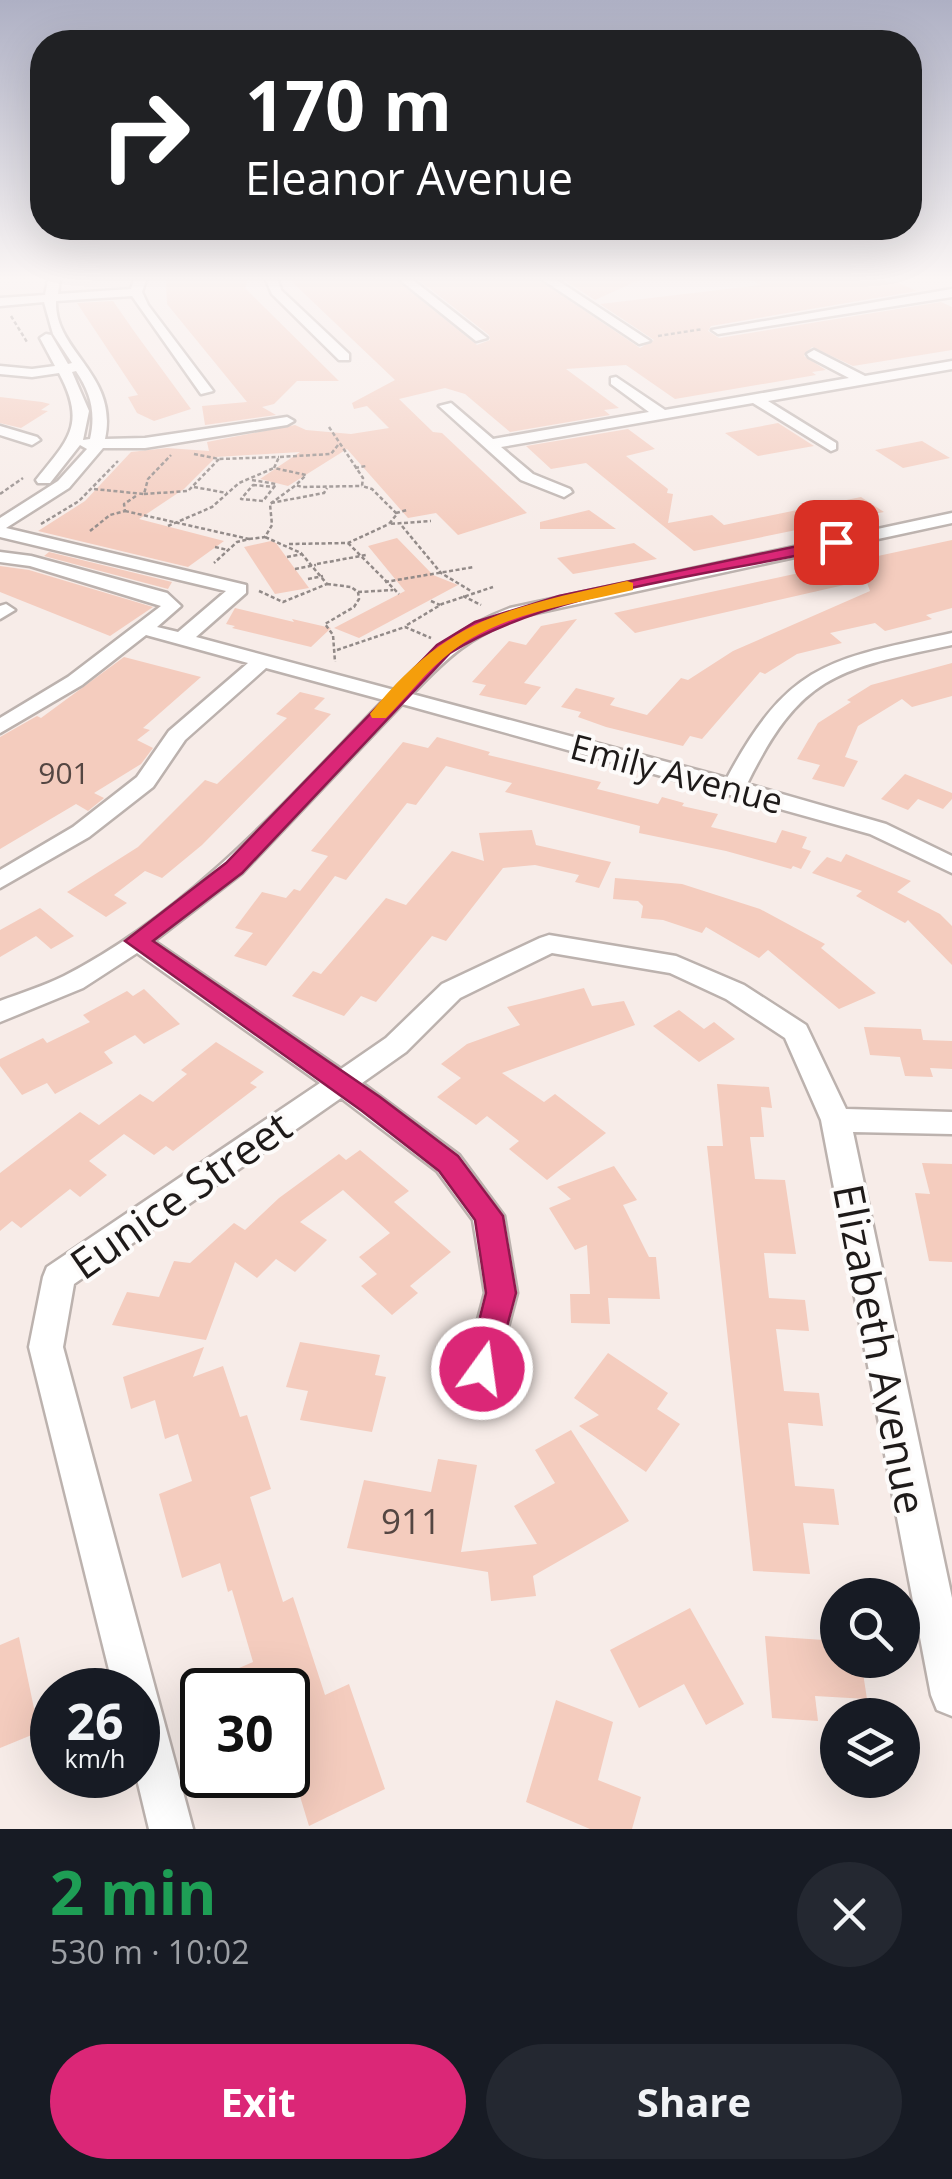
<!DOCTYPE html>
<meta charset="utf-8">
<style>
:root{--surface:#171b24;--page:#242831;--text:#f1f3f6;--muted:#9ea1a6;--accent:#db2777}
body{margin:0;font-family:"Open Sans",sans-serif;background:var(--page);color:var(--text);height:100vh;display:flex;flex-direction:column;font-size:38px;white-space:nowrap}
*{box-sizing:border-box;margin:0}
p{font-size:32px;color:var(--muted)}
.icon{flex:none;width:55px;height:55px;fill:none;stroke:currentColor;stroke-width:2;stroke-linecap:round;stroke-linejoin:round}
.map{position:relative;height:1829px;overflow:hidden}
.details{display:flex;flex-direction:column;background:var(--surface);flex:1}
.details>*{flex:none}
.top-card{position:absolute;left:30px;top:30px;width:892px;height:210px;border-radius:40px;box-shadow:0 10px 40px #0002;background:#202124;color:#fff;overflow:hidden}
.tools{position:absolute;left:820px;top:1578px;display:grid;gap:20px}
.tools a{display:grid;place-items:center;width:100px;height:100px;border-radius:50%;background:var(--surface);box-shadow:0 10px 40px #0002;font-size:50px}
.speed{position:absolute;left:30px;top:1668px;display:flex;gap:20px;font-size:50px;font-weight:700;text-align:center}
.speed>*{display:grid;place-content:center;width:130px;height:130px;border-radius:50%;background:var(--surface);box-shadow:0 10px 40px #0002;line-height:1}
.speed small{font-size:25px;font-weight:400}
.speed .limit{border:5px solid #111;border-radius:15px;background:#fff;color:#111}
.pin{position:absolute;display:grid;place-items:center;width:85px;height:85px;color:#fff;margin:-42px;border-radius:20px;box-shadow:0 5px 15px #0006}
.me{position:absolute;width:110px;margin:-55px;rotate:14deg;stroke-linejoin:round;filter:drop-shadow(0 0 8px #0008)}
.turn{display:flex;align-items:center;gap:35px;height:210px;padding:0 50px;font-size:45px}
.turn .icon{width:130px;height:130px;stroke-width:2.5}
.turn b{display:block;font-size:70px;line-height:85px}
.round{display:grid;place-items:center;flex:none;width:105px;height:105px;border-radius:52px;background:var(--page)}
.summary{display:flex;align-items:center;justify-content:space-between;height:170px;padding:0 50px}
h1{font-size:60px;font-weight:700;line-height:75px;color:#1e9e55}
.button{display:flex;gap:20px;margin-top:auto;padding:20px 50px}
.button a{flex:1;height:115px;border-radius:60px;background:var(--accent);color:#fff;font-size:40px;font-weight:700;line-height:115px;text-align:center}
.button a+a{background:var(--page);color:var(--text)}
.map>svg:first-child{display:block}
.building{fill:#f4ccbe}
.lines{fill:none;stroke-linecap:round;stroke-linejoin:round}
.minor-casing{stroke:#bcb2ae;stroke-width:5}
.path{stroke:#928a88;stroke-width:2.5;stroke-dasharray:4 2.5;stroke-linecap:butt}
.minor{fill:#fff;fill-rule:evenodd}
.route{fill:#db2777;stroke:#8e194d;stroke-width:2.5}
.slow{fill:#f59e0b}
.labels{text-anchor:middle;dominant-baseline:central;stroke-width:8;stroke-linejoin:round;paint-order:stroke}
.number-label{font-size:30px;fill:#544642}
.street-label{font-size:35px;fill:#1e1a19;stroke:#fdfbfa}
.near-number-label{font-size:35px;fill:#544642}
.near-street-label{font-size:42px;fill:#1e1a19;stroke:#fdfbfa}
</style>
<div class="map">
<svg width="952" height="1829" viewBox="0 0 952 1829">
<rect width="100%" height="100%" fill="#f7ece8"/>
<!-- building -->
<g class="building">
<polygon points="166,280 248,280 245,288 339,381 297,381 274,404 262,407 276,415 205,425 202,406 247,402 167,304"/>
<polygon points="290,280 396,280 477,345 490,340 489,335 419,280 539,280 640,348 654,340 600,304 761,285 751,280 885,280 886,283 896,282 917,291 711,326 708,331 719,338 941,302 952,307 952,350 853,366 812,347 804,356 826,370 812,372 816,375 675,399 626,365 566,369 619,408 604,410 610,415 510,432 465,394 445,388 399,399 433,432 442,433 527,513 458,535 436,513 408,518 347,449 288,486 260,479 300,452 216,457 184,489 139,519 224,541 188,567 38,531 85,501 131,452 167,448 209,451 207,442 295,425 306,430 351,434 389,428 367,406 354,409 352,403 395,380"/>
<polygon points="564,280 639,280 595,300"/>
<polygon points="113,301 136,334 191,409 154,421 137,413 128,397 138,395 77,303"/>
<polygon points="0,397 42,402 50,404 41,410 48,411 21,428 0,423"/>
<polygon points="778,423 814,446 758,456 725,433"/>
<polygon points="628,429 655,449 626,456 668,489 667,493 673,494 668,523 712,515 724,525 861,497 884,512 694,551 586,463 551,469 526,446"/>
<polygon points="922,441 950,458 903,468 875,450"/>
<polygon points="589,510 616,529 540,529 540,522"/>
<polygon points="397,538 433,575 458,585 359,638 334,628 405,591 368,546"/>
<polygon points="952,540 952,608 926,615 932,619 885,631 875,623 830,633 842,643 797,654 765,674 760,672 702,739 690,736 683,746 606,727 578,717 581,712 561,707 576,688 615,698 610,705 647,715 681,678 688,680 733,651 870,591 866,580 635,633 614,613"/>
<polygon points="271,541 276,543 309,588 275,594 244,547"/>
<polygon points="634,543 657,559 573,574 557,558"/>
<polygon points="49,552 172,582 168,589 44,556"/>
<polygon points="0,566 29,570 153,607 110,636 0,592"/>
<polygon points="235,608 294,622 292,619 331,628 311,647 232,628 235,626 226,624"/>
<polygon points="577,619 524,683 541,687 526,705 479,695 486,685 472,682 509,641 526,645 541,626"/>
<polygon points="124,657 201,677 143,728 150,730 137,740 153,748 141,764 94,793 104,798 88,811 76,804 0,849 0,737 37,716 41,718"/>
<polygon points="952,663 952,696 912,707 902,699 858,726 845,757 858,761 844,787 812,779 820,765 797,759 818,723 851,702 847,700 871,685"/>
<polygon points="300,692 325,698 314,709 331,714 202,845 162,878 145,871 114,895 127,903 106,917 67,892 138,847 205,780 217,784 287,718 276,714"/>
<polygon points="437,737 490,752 488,755 601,782 597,789 658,804 662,797 684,803 682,806 718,814 711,827 776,843 782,830 807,837 802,848 811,851 801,869 793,866 791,869 726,851 639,833 640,826 505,792 512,783 446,766 416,805 407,803 346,880 335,876 266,966 234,956 253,933 235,928 262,892 286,898 294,889 300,891 328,856 311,851 403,742 428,748"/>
<polygon points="905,774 952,793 952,799 943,809 918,799 908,810 881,799"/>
<polygon points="532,830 536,845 611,862 599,888 575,882 579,875 535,865 503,868 446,941 432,936 376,1002 361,996 344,1016 292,996 313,971 321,974 386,898 406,905 452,851 484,861 479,833"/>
<polygon points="846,854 911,881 897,892 940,914 952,926 952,965 908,920 905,923 856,896 862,891 812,873 827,857 841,862"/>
<polygon points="615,878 682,884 760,909 825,944 821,948 876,993 839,1009 768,950 759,958 706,927 702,933 663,920 641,918 643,906 638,901 613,899"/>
<polygon points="40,908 74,936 51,949 36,936 0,957 0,930"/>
<polygon points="584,988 592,1006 624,1001 635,1025 502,1073 544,1102 555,1094 606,1133 547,1180 509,1149 519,1141 487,1116 476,1125 437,1097 461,1078 441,1064 467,1044 520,1025 507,1007"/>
<polygon points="144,989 180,1024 144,1044 135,1035 104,1052 113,1063 55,1094 47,1083 22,1095 0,1066 0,1059 43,1038 47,1043 90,1022 83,1015 127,991 133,996"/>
<polygon points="679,1010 704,1029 714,1022 735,1039 699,1062 653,1026"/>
<polygon points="864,1027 921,1029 923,1040 952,1041 952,1069 930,1068 933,1077 905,1076 900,1057 870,1055"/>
<polygon points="216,1042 264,1072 250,1083 257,1087 173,1151 166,1146 154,1155 124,1134 89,1161 107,1175 80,1197 70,1189 21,1228 12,1221 0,1231 0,1173 80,1112 99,1125 140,1094 153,1102 187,1074 181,1070"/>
<polygon points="717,1084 769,1087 772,1108 761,1107 764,1137 750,1137 755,1179 785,1180 796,1254 764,1253 769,1298 805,1300 809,1331 776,1329 784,1391 819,1393 823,1426 788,1423 795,1486 834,1489 839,1525 803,1523 810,1574 753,1571 707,1146 723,1146"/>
<polygon points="360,1150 409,1191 394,1202 451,1252 410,1286 418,1293 392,1315 361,1286 377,1274 359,1257 390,1233 343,1190 300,1222 327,1240 295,1272 276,1259 257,1278 235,1262 206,1340 112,1325 127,1292 159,1297 174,1261 190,1263 234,1223 245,1230 279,1198 339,1154 346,1160"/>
<polygon points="922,1163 952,1164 952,1262 929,1261 915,1193 930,1194"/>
<polygon points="614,1166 637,1200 623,1205 649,1257 656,1257 660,1299 608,1298 610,1324 571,1323 570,1294 590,1294 587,1245 575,1250 549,1208 571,1199 557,1187"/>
<polygon points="300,1342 380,1355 375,1375 386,1377 372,1432 300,1420 308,1391 286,1387"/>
<polygon points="204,1347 193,1377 223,1366 240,1417 247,1415 271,1489 250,1497 283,1602 293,1597 325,1695 349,1684 385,1789 309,1826 292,1770 288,1772 288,1690 188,1690 253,1662 232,1590 228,1592 220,1563 182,1578 159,1494 192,1481 178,1434 165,1439 155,1400 131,1409 123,1377"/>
<polygon points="608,1353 668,1393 657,1409 680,1424 646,1472 579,1426 599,1415 574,1398"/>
<polygon points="571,1430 629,1521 533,1576 536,1596 491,1601 488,1572 347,1548 364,1480 431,1492 438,1459 477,1465 461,1552 537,1544 514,1506 555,1483 535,1450"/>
<polygon points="690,1608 744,1704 706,1725 684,1684 639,1708 610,1650"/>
<polygon points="765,1636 838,1641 838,1660 861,1660 867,1699 815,1696 818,1721 772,1718"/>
<polygon points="19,1637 39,1732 0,1748 0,1645"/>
<polygon points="556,1700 613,1722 598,1780 641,1797 632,1829 590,1829 526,1802"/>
</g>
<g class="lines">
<!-- minor casing -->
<g class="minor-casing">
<g id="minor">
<path d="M 48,280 L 60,280 L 58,294 L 131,289 L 134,280 L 146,280 L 142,292 L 148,305 L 213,391 L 201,394 L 132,296 L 56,301 C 54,352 119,374 105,439 L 145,438 L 287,417 L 294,421 L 287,425 L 145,448 L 103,448 L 69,488 L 6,528 L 246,585 L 246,593 L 196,637 L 394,690 C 432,650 458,628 510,608 L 952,513 L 952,523 L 522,616 C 470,637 450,654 412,694 L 727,778 C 789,662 830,659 952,633 L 952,645 C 838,669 801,674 747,784 L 886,824 L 952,856 L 952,873 L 870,834 L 402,704 L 242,873 L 154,941 L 341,1069 L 386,1038 L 442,984 L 540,938 L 549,935 L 676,956 L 744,985 L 806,1025 L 846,1109 L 952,1112 L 952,1134 L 853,1132 L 952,1598 L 952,1716 L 937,1710 L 931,1695 L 821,1120 L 785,1038 L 726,999 L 670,973 L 552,953 L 460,998 L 406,1052 L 362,1083 L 459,1155 L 504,1216 L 517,1293 L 494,1380 L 482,1385 L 470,1380 L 465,1369 L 485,1293 L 473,1220 L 437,1171 L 341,1098 L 74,1284 L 63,1347 L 193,1829 L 149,1829 L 136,1775 L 138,1690 L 114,1690 L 29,1347 L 43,1277 L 47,1267 L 320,1083 L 137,953 L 83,988 L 0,1022 L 0,1001 C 21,993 44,986 64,976 C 191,911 287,800 384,700 L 266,668 L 185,740 L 153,787 L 89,837 L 0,888 L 0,870 L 73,827 L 137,777 L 169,731 L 248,663 L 146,635 L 82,685 L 0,733 L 0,718 L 68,677 L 161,606 L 30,566 L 0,562 L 0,552 L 31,556 L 167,593 L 181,606 L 157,627 L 178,632 L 226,591 L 0,537 L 0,518 L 58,481 L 87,449 L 80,445 L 50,483 L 38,483 L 36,480 C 68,440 87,425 59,373 L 32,377 L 0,374 L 0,366 L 32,369 L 55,366 L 40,338 L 46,334 L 51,335 L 68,364 L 72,363 L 53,334 L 44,302 L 0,306 L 0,298 L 45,295 ZM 76,371 C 91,393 96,413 90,439 L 83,440 L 89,411 L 72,372 Z"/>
<polygon points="266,280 278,280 281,290 349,354 349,360 339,360 272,294"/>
<polygon points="400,280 413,280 487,338 476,341"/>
<polygon points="543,280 557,280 650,341 639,344"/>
<polygon points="952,289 952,297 718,334 712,330"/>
<polygon points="814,350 865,376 952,361 952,369 768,401 836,443 836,449 831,451 753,403 501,447 533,474 570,489 572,492 564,497 521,480 439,406 451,403 493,439 649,412 611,384 611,378 616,377 665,410 849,378 809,357 807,354"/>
<polygon points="0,426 37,437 40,440 32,445 0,435"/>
<polygon points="6,604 15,610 0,619 0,606"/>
</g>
</g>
<!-- path -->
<g class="path">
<polyline points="11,316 27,342"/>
<polyline points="658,336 703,329"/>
<polyline points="329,427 363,478 362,486 372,489 397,514 389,524 431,521"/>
<polyline points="338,445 331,454 279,457 274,468 306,475 296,485 302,487 362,486"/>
<polyline points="194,454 219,459 279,457"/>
<polyline points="355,468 366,466"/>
<polyline points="252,480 276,484 274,487"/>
<polygon points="253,485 274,487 263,501 241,499"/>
<polyline points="194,487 227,493"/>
<polyline points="94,489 144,494 148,479 171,455"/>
<polyline points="0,494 23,478"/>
<polyline points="144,494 188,491 219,459"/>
<polyline points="271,503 324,493 327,488"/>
<polyline points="125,511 249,539 237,542 214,563"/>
<polyline points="396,513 407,510"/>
<polyline points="41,524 79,501 118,461"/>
<polyline points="168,526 212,507 239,483 274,468"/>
<polyline points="402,526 441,573 471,591"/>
<polyline points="90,531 110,515 125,511 124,504 136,496"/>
<polyline points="249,539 265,537 272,525 270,504 296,485"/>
<polyline points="348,543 399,594"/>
<polyline points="289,544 348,543 389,524"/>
<polyline points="215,547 228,550"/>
<polyline points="287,557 302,554"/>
<polyline points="317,564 366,555"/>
<polyline points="295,569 316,565"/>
<polyline points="308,579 323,576"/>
<polyline points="385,582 474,567"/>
<polyline points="327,584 351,587 358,592 359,599 354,607 325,624 333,635 335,662"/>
<polyline points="259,591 283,602 327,584 301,553 265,537"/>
<polyline points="358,592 393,590"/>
<polyline points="463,596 481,605"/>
<polyline points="431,601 440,605"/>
<polyline points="407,625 442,604 493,587"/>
<polyline points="337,650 405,627 431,638"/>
</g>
<!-- minor -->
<use href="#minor" class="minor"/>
</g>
<!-- sky -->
<linearGradient id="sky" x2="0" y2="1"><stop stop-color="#aeb0c4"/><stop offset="0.52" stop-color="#fbf6f5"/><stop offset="1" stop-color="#fbf6f5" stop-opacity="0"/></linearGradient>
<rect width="952" height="536" fill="url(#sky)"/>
<!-- route -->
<path class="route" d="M 836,538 L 844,542 L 841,546 C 720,575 555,588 450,653 L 242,873 L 153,941 L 380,1097 L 458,1156 L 503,1216 L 516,1293 L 493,1379 L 482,1383 L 471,1379 L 467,1369 L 486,1293 L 475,1220 L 439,1171 L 362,1111 L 125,941 L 226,863 L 437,645 L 475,622 L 559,596 Z"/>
<!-- slow -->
<path class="slow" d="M 627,581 L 633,583 L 633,590 C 571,605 503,612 451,652 C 427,670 407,697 386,718 L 372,718 L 370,714 C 449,615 511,608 627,581 Z"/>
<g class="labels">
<!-- number labels -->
<g class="number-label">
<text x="64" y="772">901</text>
</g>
<!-- street labels -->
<g class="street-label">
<text transform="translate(677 773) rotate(15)">Emily Avenue</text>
</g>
<!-- near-number labels -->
<g class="near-number-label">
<text x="411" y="1520">911</text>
</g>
<!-- near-street labels -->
<g class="near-street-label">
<text transform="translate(180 1194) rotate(-35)">Eunice Street</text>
<text transform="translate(881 1349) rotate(79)">Elizabeth Avenue</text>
</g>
</g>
</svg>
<div class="tools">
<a><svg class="icon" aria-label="search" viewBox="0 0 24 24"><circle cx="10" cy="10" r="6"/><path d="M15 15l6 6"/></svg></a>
<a><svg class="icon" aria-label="layers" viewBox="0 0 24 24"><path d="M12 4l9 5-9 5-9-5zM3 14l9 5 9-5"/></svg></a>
</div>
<div class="speed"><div>26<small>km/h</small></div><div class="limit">30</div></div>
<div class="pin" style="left:836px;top:542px;background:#d93025"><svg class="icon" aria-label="arrive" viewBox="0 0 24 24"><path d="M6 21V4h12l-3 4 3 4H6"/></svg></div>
<svg class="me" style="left:482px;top:1369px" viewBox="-20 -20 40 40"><circle r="17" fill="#db2777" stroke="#fff" stroke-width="3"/><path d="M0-11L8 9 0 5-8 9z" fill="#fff"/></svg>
<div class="top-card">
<div class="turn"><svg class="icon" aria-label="right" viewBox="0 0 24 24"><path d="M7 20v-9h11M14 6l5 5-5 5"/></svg><div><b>170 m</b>Eleanor Avenue</div></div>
</div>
</div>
<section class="details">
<div class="summary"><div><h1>2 min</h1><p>530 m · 10:02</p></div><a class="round"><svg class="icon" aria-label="close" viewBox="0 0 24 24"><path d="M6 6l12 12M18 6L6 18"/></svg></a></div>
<div class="button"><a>Exit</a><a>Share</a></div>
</section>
